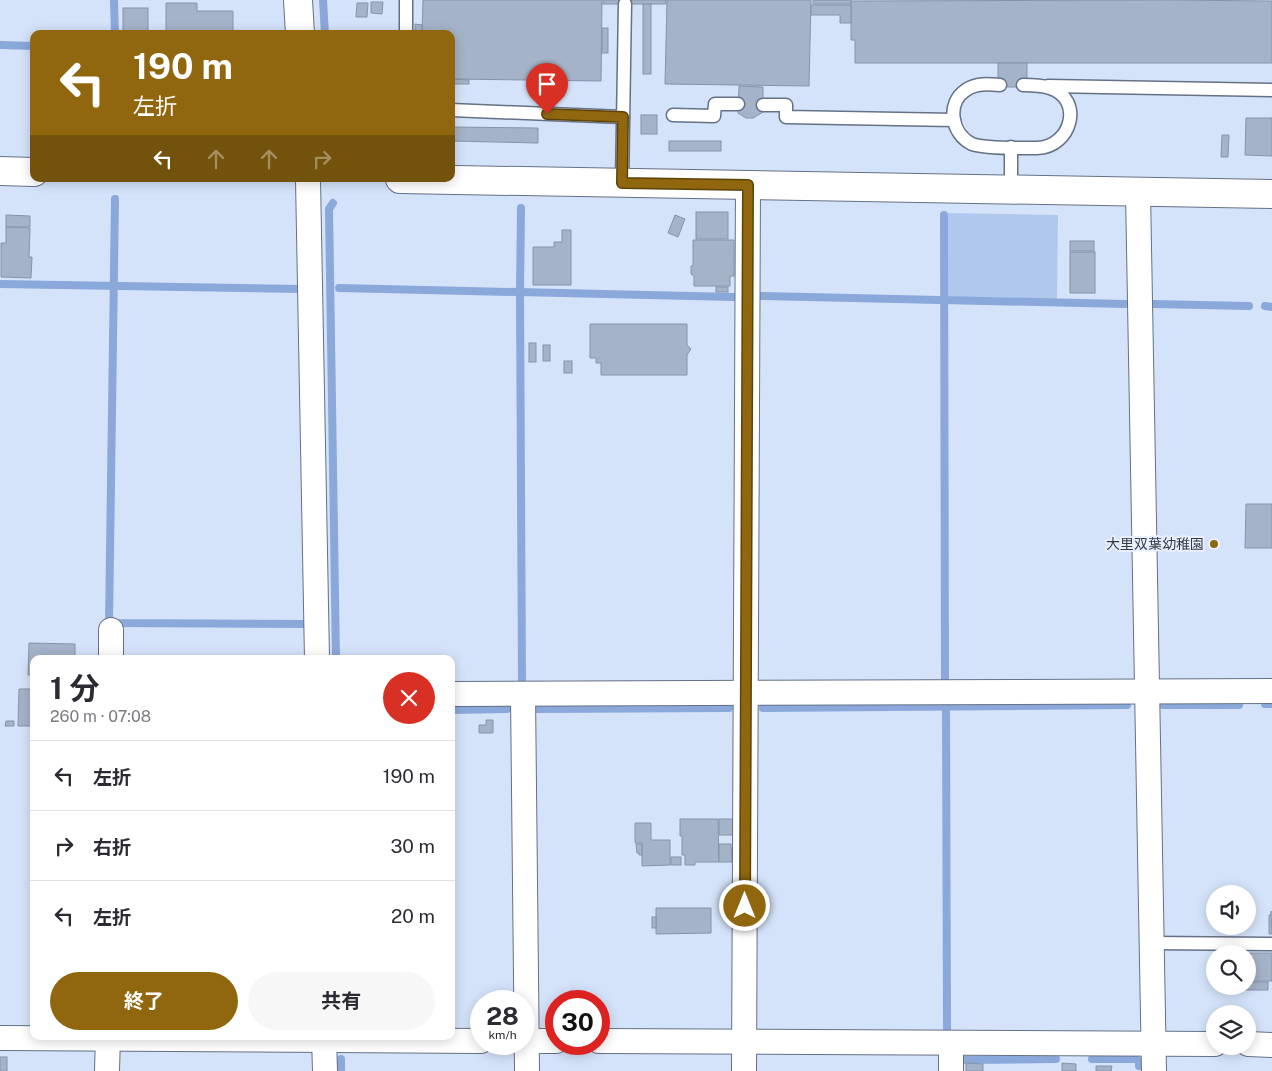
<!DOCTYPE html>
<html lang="ja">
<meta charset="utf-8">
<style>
:root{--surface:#fff;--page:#f7f7f7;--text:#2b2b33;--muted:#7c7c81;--line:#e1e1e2;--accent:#90670e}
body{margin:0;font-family:"Public Sans","Noto Sans JP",sans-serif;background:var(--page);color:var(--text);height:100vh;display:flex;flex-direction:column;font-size:19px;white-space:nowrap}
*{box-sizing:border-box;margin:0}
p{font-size:16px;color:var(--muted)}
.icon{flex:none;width:28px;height:28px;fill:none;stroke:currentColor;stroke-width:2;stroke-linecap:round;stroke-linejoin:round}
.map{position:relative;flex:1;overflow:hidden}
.panel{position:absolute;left:30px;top:655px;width:425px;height:385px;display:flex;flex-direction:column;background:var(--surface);border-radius:10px;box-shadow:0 2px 12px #0003}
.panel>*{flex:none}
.hud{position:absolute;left:30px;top:30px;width:425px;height:152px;border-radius:10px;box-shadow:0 2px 12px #0003;background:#90670e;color:#fff;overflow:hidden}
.controls{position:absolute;left:1206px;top:885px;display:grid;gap:10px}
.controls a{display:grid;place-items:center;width:50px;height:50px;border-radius:50%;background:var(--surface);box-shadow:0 2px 12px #0003;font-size:25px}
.speed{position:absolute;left:470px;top:990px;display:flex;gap:10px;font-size:25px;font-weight:700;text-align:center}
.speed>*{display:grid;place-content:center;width:65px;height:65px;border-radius:50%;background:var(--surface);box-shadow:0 2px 12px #0003;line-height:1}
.speed small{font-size:12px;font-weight:400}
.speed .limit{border:8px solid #d22;background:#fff;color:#111}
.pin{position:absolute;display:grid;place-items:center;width:42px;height:42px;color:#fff;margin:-51px -21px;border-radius:50% 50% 50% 0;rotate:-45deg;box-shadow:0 0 5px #0007}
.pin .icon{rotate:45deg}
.me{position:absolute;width:55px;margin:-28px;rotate:0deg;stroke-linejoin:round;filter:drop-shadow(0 0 4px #0008)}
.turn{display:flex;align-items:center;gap:18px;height:105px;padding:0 20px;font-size:22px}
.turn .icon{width:65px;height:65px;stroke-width:2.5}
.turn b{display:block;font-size:35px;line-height:42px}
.lanes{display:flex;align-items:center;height:48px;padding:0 20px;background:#0003;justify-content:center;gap:25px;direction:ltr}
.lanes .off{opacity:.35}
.round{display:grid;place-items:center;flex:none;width:52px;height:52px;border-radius:26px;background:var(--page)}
.head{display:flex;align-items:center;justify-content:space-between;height:85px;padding:0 20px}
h1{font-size:30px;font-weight:700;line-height:38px}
.action{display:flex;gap:10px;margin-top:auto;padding:10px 20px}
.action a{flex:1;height:58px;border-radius:30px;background:var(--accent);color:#fff;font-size:20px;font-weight:700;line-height:58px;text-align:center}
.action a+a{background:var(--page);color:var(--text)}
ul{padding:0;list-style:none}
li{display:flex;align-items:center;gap:15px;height:70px;padding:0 20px;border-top:1px solid var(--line)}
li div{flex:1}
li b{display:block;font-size:19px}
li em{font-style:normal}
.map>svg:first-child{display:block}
.green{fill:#b1c8ee}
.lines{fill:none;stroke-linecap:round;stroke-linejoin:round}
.stream{stroke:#8aa8da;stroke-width:8}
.building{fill:#a5b3c9;stroke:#8693a9}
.lane-casing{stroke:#647186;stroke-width:15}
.street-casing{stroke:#647186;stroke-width:26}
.secondary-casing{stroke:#647186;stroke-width:30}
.lane{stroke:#fff;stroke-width:12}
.street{stroke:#fff;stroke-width:24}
.secondary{stroke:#fff;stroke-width:28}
.route-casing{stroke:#5e4309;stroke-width:12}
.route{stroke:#90670e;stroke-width:9}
.poi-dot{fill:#90670e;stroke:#e7f0fe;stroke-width:2}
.labels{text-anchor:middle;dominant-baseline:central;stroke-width:4;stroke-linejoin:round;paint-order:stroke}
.poi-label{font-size:14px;fill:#353b44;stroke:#e7f0fe;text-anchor:end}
</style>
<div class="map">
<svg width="1272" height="1071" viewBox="0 0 1272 1071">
<rect width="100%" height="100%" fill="#d5e3fa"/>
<!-- green -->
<polygon class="green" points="948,213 1058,215 1057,299 947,297"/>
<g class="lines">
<!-- stream -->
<g class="stream">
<polyline points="114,0 115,34"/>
<polyline points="323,0 325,34"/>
<polyline points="0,45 34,46"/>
<polyline points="115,199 109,623 307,624"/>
<polyline points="333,203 329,209 336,659"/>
<polyline points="521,208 520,293 522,683"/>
<polyline points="944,215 945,681"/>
<polyline points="0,284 302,289"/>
<polyline points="339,288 734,297"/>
<polyline points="759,296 1125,304"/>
<polyline points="1152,304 1249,306"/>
<polyline points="1265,306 1272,307"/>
<polyline points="1265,704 1272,704"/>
<polyline points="1163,705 1239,705"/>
<polyline points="946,706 947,1029"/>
<polyline points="763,708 1127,705"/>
<polyline points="537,709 729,708"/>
<polyline points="451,710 507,709"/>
<polyline points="341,1059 341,1071"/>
<polyline points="1092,1059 1136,1059 1139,1062 1139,1066"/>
<polyline points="964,1060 1056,1059"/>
</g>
</g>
<!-- building -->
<g class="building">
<polygon points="423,0 602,0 601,81 451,79 451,34 422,34"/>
<rect x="603" y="0" width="63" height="4"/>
<polygon points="667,0 811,0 809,86 665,84"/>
<rect x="813" y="0" width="38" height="4"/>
<polygon points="1168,0 1272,1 1272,63 855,63 855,40 851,40 851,1"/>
<polygon points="371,2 383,2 382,14 371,13"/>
<polygon points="166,3 197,3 197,11 233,11 233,34 166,34"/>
<polygon points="357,3 368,3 367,17 356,17"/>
<rect x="643" y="4" width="8" height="70"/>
<polygon points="811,5 851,5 851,23 840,23 840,15 811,15"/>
<rect x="123" y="8" width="25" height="26"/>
<polygon points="415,24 422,25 422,34 415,34"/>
<rect x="602" y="28" width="6" height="25"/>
<polygon points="998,63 1027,63 1027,83 1023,87 1000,87 998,83"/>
<polygon points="451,79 469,80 469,84 451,84"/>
<polygon points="739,86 763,87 763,112 753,118 746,118 738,113"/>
<rect x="641" y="115" width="16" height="19"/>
<polygon points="1246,118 1272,118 1272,156 1245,155"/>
<polygon points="451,127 538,128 538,143 451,141"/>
<polygon points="1222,135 1229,135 1228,157 1221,157"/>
<rect x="669" y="141" width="52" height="10"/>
<rect x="696" y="212" width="32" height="27"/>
<polygon points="6,215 30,216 30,227 6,227"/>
<polygon points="675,215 685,219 678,237 668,233"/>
<polygon points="6,227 30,228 29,257 32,257 31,278 1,277 1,243 6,243"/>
<polygon points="562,230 571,230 571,285 533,285 533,247 554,247 554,242 562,242"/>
<polygon points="693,240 734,240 734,276 730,276 730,286 694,286 694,276 691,274 691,266 693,266"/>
<rect x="1070" y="241" width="24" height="10"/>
<rect x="1070" y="252" width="25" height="41"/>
<rect x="716" y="287" width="12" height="5"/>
<polygon points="590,324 687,324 687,345 691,349 687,355 687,375 601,375 601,363 596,363 596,358 590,358"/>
<rect x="529" y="343" width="7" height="19"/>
<rect x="543" y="345" width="7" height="16"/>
<rect x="564" y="361" width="8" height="12"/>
<polygon points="1246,504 1272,504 1272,548 1245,548"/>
<polygon points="29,643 75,644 75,659 34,659 34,675 28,675"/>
<polygon points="19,689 32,689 31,726 18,726"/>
<polygon points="486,720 493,720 493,733 479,733 479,725 486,725"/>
<polygon points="6,721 14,721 14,726 5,726"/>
<polygon points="680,819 718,819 719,862 695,862 695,865 685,865 685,855 682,855 682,836 680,836"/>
<rect x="719" y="819" width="14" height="16"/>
<polygon points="635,823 651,823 651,840 670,840 670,865 642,866 642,843 635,843"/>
<polygon points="636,844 642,844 642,855 639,855 639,853 637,853"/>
<polygon points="719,844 731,844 732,862 719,862"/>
<rect x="671" y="857" width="10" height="8"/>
<polygon points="656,908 711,908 711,933 656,934"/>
<polygon points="1271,911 1272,934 1269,934 1269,915 1271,915"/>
<rect x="652" y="917" width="4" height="11"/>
<polygon points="1246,953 1272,953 1272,981 1248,981 1248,954"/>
<polygon points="1248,982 1268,982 1268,990 1237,990 1237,986 1248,986"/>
<rect x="0" y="1057" width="7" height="14"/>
<polygon points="966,1063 983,1064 983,1071 966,1071"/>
<polygon points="1062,1063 1076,1064 1076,1071 1062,1071"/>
<polygon points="1096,1066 1112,1066 1111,1071 1096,1071"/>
</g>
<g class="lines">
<!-- lane casing -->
<g class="lane-casing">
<g id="lane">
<polyline points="406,34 406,0"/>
<path d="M 1000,85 C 988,84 976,83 966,90 C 946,103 951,134 972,144 C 985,149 1022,148 1037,148 C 1072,147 1084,99 1050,88 C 1041,85 1032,85 1023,85"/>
<polyline points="1048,86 1272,90"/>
<polyline points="763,105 786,105 786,117 954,120"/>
<polyline points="451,110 623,117"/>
<polyline points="673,115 714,116 715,104 738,104"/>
<polyline points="622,183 625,4"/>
<polyline points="1011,190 1011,147"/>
<polyline points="1152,943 1272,944"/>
</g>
</g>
<!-- street casing -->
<g class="street-casing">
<g id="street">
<polyline points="308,179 317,659"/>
<polyline points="1138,192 1154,1071"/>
<polyline points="111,659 111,630"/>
<polyline points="451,694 1272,691"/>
<polyline points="523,694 527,1071"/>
<polyline points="324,1036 325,1071"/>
<polyline points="0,1038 481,1041"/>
<polyline points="524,1041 556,1041"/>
<polyline points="599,1041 1215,1044"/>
<polyline points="951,1043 951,1071"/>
<polyline points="1248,1044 1272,1045"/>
<polyline points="107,1071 108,1036"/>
<polyline points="744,1071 748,185"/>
</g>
</g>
<!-- secondary casing -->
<g class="secondary-casing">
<g id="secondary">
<polyline points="298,0 300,34"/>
<polyline points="0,171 34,172"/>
<polyline points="400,179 1272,194"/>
</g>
</g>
<!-- lane -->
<use href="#lane" class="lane"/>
<!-- street -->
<use href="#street" class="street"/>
<!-- secondary -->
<use href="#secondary" class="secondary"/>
</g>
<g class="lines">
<!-- route casing -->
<g class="route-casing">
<polyline id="route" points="547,114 623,117 622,183 748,185 745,906"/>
</g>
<!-- route -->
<use href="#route" class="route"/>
</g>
<!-- markers -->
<circle class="poi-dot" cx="1214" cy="544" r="5"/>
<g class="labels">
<!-- poi labels -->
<g class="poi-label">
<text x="1204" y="544">大里双葉幼稚園</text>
</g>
</g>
</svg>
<div class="controls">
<a><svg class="icon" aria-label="sound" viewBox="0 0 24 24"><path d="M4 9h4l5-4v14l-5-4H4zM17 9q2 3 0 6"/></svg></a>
<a><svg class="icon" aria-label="search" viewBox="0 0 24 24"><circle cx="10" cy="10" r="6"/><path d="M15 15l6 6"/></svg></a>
<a><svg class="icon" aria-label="layers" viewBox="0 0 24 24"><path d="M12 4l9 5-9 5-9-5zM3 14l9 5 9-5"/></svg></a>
</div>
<div class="speed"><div>28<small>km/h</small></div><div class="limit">30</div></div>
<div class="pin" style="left:547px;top:114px;background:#d93025"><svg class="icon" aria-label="arrive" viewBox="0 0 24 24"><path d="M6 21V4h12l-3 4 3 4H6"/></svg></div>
<svg class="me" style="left:745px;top:906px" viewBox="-20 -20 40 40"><circle r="17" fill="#90670e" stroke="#fff" stroke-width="3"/><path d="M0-11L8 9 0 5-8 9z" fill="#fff"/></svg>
<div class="hud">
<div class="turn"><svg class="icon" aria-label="left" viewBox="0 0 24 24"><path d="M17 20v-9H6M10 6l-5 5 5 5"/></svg><div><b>190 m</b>左折</div></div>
<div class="lanes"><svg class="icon" aria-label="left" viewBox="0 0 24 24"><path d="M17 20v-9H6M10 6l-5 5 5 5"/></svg><svg class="icon off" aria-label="ahead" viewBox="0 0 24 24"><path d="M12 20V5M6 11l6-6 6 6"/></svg><svg class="icon off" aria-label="ahead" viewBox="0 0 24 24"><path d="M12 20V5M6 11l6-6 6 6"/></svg><svg class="icon off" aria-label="right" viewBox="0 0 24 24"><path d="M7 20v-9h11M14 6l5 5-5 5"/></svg></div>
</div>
<section class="panel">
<div class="head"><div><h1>1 分</h1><p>260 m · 07:08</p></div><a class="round" style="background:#d93025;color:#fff"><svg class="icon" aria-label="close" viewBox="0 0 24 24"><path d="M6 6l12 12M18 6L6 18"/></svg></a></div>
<ul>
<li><svg class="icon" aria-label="left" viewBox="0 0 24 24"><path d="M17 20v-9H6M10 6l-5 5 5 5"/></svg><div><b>左折</b></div><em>190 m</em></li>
<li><svg class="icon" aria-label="right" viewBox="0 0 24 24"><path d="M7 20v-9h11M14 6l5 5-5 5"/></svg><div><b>右折</b></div><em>30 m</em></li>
<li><svg class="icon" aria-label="left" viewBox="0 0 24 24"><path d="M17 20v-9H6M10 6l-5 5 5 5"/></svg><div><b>左折</b></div><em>20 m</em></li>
</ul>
<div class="action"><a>終了</a><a>共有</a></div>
</section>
</div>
